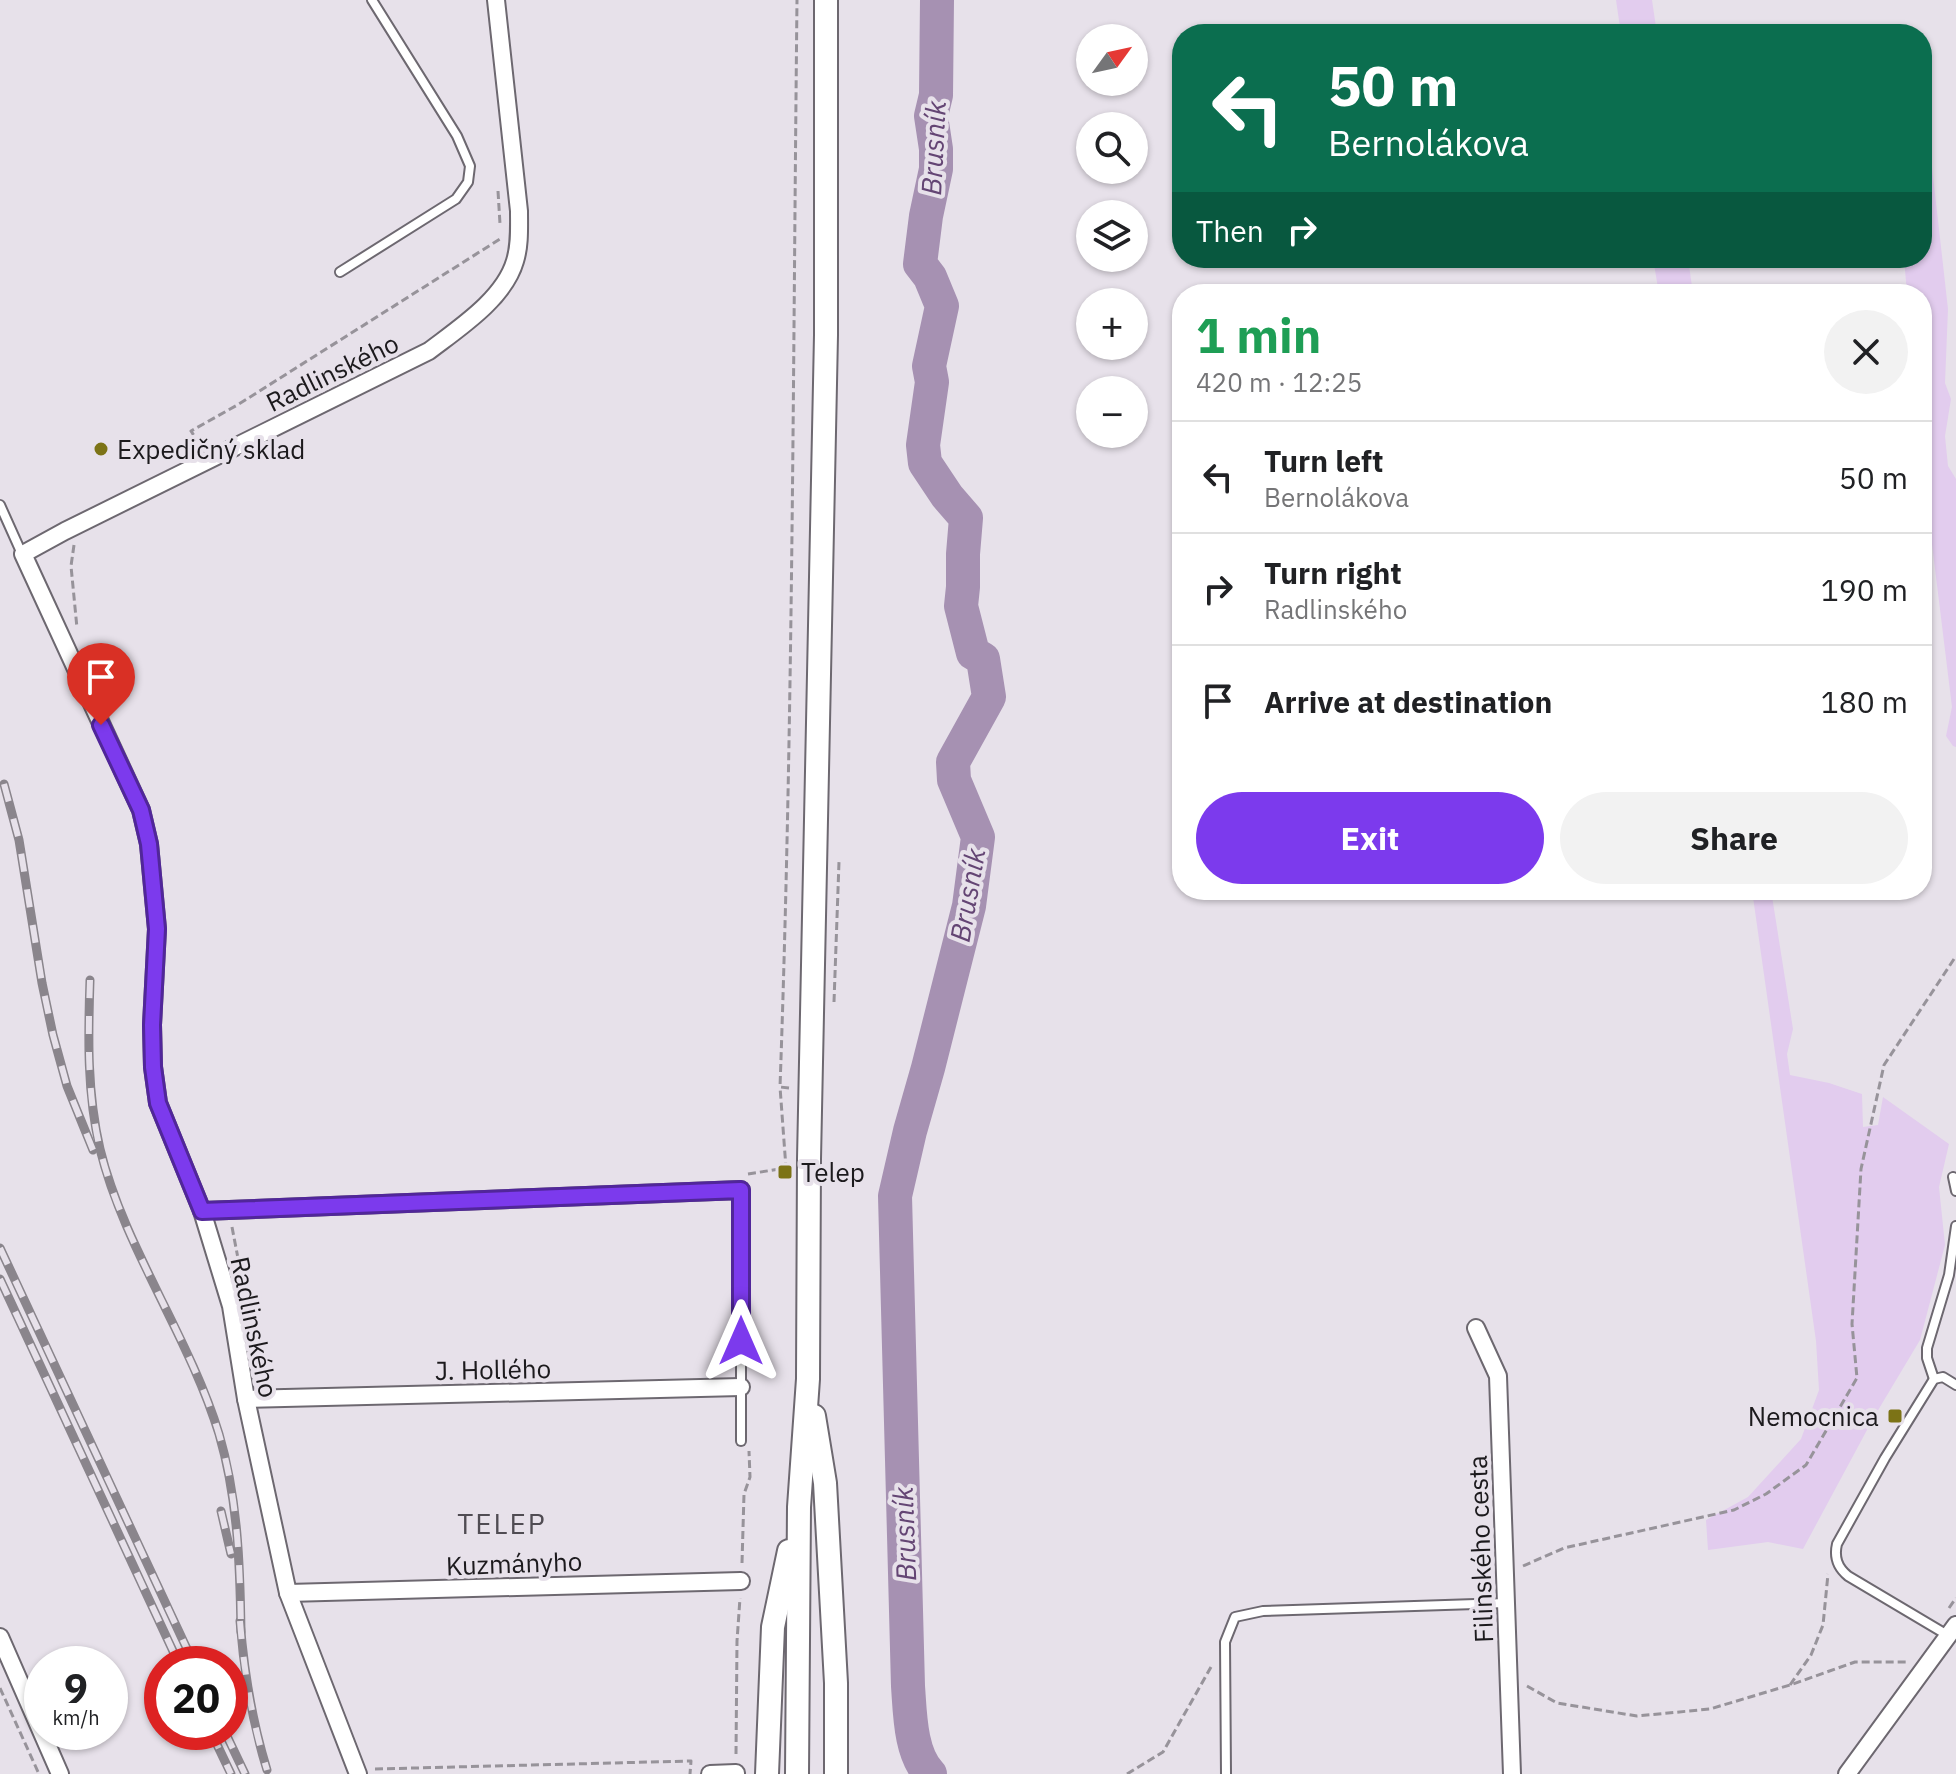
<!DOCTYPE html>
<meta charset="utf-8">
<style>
:root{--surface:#fff;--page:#f2f2f2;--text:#202124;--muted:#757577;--line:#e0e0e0;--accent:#7c3aed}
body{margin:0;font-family:"IBM Plex Sans",sans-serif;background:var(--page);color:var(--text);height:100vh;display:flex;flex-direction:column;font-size:30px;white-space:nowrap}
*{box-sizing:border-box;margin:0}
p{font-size:26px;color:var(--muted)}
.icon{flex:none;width:44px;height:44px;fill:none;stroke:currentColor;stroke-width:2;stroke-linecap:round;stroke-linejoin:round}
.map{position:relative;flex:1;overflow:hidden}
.side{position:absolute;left:1172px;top:284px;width:760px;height:616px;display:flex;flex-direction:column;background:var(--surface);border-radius:32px;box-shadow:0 2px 6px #0004}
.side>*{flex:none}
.top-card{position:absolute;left:1172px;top:24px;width:760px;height:244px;border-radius:32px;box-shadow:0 2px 6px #0004;background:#0b6e4f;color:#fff;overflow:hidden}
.needle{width:52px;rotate:57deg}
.buttons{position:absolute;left:1076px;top:24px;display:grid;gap:16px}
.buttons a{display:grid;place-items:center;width:72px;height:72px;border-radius:50%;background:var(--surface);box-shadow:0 2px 6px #0004;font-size:40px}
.speed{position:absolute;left:24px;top:1646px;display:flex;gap:16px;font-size:40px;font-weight:700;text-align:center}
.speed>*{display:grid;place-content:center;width:104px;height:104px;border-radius:50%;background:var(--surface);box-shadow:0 2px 6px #0004;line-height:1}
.speed small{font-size:20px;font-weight:400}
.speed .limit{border:12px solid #d22;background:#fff;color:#111}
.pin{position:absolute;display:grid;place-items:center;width:68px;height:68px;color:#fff;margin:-82px -34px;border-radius:50% 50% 50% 0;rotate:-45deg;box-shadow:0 0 8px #0007}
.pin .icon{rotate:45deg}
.me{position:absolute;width:88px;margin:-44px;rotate:0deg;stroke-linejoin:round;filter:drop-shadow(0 0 6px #0008)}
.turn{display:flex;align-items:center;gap:28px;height:168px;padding:0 24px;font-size:36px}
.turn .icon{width:104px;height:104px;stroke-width:2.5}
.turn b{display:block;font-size:56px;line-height:68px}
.then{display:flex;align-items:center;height:76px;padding:0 24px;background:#0003;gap:16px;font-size:30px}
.round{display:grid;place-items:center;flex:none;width:84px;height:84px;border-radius:42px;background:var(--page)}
.summary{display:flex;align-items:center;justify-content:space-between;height:136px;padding:0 24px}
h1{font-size:48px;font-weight:700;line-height:60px;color:#1e9e55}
.primary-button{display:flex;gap:16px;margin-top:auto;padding:16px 24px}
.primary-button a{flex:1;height:92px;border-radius:48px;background:var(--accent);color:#fff;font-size:32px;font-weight:700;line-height:92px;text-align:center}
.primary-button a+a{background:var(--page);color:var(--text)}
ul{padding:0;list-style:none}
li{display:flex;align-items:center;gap:24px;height:112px;padding:0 24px;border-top:2px solid var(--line)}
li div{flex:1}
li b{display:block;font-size:30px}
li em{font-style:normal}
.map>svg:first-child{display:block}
.green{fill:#e2ccee}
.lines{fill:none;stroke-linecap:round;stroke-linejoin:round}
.river{stroke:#a691b2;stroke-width:34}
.service-casing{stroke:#6d6870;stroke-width:12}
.minor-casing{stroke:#6d6870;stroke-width:20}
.secondary-casing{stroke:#6d6870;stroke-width:26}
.path{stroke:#97939a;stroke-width:3;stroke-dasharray:8 4;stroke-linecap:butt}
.service{stroke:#fff;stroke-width:8}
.minor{stroke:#fff;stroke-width:16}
.secondary{stroke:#fff;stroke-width:22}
.rail-casing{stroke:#8a858c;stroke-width:9}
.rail{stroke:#e7e1ea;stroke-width:6;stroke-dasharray:18;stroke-linecap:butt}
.route-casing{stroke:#51269a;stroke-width:20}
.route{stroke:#7c3aed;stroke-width:14}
.poi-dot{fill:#7c7316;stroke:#e7e1ea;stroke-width:3}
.labels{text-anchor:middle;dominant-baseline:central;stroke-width:8;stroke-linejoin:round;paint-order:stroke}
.street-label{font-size:26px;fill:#1c1a1d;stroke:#e7e1ea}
.poi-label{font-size:26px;fill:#1c1a1d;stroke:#e7e1ea;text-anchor:start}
.water-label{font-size:28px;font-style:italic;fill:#644574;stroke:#e7e1ea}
.neighbourhood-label{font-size:28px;letter-spacing:2px;fill:#504c53;stroke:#e7e1ea}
</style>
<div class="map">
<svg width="1956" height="1774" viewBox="0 0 1956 1774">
<rect width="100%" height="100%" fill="#e7e1ea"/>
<!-- green -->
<g class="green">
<polygon points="1616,0 1652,0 1657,34 1621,34"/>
<polygon points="1922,105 1926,114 1948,309 1945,383 1951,399 1945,436 1948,466 1956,479 1956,747 1953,746 1946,736 1952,707 1930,528 1932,451 1922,394 1922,294 1907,294 1904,258 1922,258"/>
<polygon points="1653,258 1688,258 1693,294 1659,294"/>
<polygon points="1752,890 1771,890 1793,1029 1787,1054 1790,1075 1829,1083 1862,1094 1863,1127 1878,1125 1883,1097 1949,1144 1939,1187 1945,1245 1920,1340 1874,1417 1803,1549 1768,1542 1708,1550 1706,1520 1748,1497 1801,1439 1819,1390 1816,1341"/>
</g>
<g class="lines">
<!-- river -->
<path class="river" d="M 930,1774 C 910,1754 910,1713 908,1686 L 895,1196 L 910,1131 L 928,1068 L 969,906 L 978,837 L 954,780 L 953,762 L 989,697 L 983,659 L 973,653 L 961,606 L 963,587 L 963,554 L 966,518 L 947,496 L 925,463 L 923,445 L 932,382 L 929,366 L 942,306 L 930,277 L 920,264 L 926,216 L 936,169 L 936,149 L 931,116 L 936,95 L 937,0"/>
<!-- service casing -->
<g class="service-casing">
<g id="service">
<polyline points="340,272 456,199 468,182 470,166 457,136 372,0"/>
<polyline points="0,505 22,554"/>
<polyline points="1953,1177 1956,1191"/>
<polyline points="1934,1379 1927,1358 1927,1348 1949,1275 1956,1226"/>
<polyline points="741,1441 741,1190"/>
<path d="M 1949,1636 L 1848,1576 C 1837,1567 1834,1557 1837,1544 L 1885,1458 L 1934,1379 L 1943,1377 L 1956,1385"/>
<polyline points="1226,1774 1225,1642 1235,1617 1263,1611 1506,1603"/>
</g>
</g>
<!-- minor casing -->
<g class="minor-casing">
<g id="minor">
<polyline points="202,1211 741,1190"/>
<polyline points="1476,1328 1498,1376 1512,1774"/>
<polyline points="246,1399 741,1387"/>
<polyline points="288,1593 741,1581"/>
<polyline points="0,1637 60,1774"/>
<path d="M 358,1774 L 288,1593 L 246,1399 L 231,1306 L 202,1211 L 158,1103 L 153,1067 L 152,1025 L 157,929 L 149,844 L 141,810 L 23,554 L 65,531 L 429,351 C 459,328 504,299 515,261 C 520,245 519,228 519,211 L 496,0"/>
<polyline points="710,1774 736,1773"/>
<polyline points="1847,1774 1956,1625"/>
</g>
</g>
<!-- secondary casing -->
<g class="secondary-casing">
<g id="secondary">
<polyline points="814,1416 825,1483 836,1683 836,1774"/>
<polyline points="767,1774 773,1627 789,1551"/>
<polyline points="797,1774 799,1507 808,1379 809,1159 826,335 826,0"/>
</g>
</g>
<!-- path -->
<g class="path">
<polyline points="498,191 500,224"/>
<polyline points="200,445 191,431 239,404 500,239"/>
<polyline points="74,545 71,566 77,628"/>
<polyline points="834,1002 839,862"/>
<path d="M 789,1088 L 780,1087 C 793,725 793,362 797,0"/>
<polyline points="748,1174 786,1168 780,1087"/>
<polyline points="232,1227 241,1274"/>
<polyline points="742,1563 744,1494 750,1477 749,1451"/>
<polyline points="1523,1566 1564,1548 1734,1510 1766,1494 1806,1465 1857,1378 1852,1324 1861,1169 1884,1065 1956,956"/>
<polyline points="1949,1608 1956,1598"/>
<polyline points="1790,1685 1811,1655 1823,1625 1828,1574"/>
<polyline points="1527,1686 1557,1703 1637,1716 1710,1709 1790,1685 1855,1662 1906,1662"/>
<polyline points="0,1688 39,1774"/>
<polyline points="736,1754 737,1641 740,1598"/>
<polyline points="375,1769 691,1761 690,1774"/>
<polyline points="1127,1774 1163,1752 1211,1667"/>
</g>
<!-- service -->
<use href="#service" class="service"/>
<!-- minor -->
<use href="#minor" class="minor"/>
<!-- secondary -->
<use href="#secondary" class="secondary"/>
<!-- rail casing -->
<g class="rail-casing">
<g id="rail">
<polyline points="4,784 19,840 42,983 53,1035 67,1086 93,1150"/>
<path d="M 90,980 C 88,1038 87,1093 100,1149 C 124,1247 189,1336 219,1434 C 238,1499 240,1565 241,1632"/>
<polyline points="0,1248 194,1664"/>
<polyline points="0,1279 179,1664"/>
<polyline points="221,1511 231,1554"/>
<path d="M 240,1621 C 244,1672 252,1721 267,1770"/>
<polyline points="211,1732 231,1774"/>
<polyline points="225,1732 245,1774"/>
</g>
</g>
<!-- rail -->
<use href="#rail" class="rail"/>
</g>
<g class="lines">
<!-- route casing -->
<g class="route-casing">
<polyline id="route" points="101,725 141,810 149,844 157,929 152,1025 153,1067 158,1103 202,1211 741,1190 741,1341"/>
</g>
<!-- route -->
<use href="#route" class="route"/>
</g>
<!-- markers -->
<g class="poi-dot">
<circle cx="101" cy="449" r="8"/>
<rect x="777" y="1164" width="16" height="16" rx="4"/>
<rect x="1887" y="1408" width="16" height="16" rx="4"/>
</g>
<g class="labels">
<!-- street labels -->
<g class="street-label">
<text transform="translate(332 372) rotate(-26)">Radlinského</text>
<text transform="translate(255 1327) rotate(78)">Radlinského</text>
<text transform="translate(493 1369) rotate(-1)">J. Hollého</text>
<text transform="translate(1480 1549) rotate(-92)">Filinského cesta</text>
<text transform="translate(514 1563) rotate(-2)">Kuzmányho</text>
</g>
<!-- poi labels -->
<g class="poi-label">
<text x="117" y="449">Expedičný sklad</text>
<text x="801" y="1172">Telep</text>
<text x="1879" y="1416" text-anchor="end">Nemocnica</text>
</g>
<!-- water labels -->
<g class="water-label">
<text transform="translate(933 148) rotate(-87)">Brusník</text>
<text transform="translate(967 895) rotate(-80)">Brusník</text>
<text transform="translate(904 1534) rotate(-92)">Brusník</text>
</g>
<!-- neighbourhood labels -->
<g class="neighbourhood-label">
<text x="502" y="1523">TELEP</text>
</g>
</g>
</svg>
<div class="buttons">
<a><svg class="needle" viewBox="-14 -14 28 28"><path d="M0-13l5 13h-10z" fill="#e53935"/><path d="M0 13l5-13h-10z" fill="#757577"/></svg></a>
<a><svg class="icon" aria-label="search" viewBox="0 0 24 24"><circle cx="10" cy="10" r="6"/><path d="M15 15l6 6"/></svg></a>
<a><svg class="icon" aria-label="layers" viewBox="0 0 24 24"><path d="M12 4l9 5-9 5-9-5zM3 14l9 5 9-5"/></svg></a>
<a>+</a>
<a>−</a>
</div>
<div class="speed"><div>9<small>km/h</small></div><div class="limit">20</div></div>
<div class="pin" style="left:101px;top:725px;background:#d93025"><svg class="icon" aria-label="arrive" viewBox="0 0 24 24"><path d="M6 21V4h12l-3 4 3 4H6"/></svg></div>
<svg class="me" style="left:741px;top:1341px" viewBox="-20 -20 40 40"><path d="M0-17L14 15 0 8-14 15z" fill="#7c3aed" stroke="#fff" stroke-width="4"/></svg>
<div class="top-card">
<div class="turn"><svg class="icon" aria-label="left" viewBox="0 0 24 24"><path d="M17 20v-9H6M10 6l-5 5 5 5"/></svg><div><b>50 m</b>Bernolákova</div></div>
<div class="then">Then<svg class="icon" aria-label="right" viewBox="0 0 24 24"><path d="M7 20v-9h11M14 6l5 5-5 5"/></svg></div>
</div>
<section class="side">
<div class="summary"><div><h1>1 min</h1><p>420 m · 12:25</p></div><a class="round"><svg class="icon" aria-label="close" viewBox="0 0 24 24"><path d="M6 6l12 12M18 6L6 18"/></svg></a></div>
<ul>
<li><svg class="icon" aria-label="left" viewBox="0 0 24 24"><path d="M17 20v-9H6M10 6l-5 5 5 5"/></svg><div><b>Turn left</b><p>Bernolákova</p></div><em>50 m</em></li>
<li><svg class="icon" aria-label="right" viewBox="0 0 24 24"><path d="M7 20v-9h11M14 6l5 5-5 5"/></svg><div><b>Turn right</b><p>Radlinského</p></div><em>190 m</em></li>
<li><svg class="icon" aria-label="arrive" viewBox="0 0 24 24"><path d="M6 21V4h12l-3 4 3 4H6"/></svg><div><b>Arrive at destination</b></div><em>180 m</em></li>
</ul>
<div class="primary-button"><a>Exit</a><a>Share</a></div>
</section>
</div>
